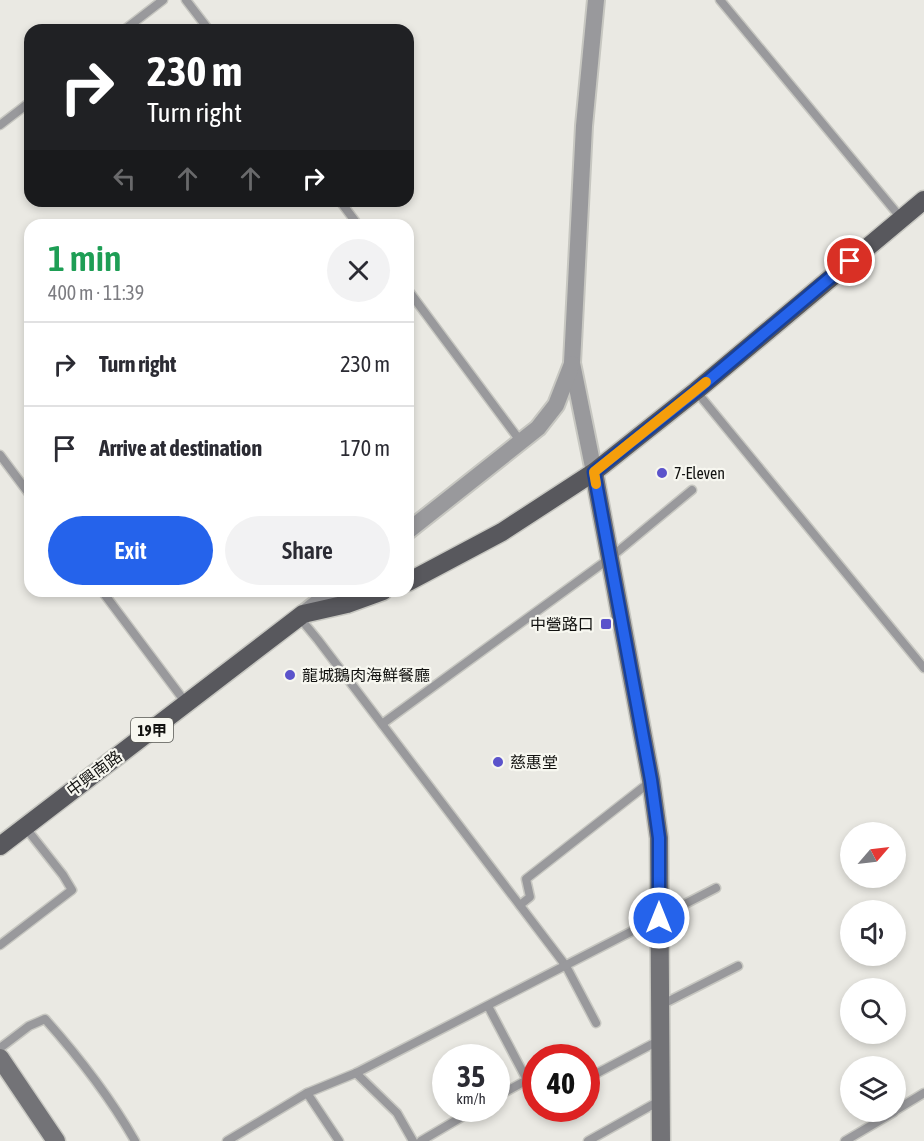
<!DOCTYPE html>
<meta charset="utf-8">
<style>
:root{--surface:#fff;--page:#f2f2f3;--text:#2b2b33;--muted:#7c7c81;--line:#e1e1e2;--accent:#2563eb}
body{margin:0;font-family:"Asap Condensed","Noto Sans TC",sans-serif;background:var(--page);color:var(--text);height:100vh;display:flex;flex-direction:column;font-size:22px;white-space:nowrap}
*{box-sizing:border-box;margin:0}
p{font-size:20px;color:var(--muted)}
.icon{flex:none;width:33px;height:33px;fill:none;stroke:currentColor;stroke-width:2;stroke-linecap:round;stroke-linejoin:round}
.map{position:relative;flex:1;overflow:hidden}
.sheet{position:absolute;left:24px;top:219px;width:390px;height:378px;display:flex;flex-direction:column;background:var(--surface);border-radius:18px;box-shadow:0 3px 9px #0003}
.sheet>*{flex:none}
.top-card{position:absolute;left:24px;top:24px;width:390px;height:183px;border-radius:18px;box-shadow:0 3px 9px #0003;background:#202124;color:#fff;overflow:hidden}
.needle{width:39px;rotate:62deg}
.tools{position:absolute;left:840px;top:822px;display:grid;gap:12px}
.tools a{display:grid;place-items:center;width:66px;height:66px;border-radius:50%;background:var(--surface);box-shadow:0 3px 9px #0003;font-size:30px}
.speed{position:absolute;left:432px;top:1044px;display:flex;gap:12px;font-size:30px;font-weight:700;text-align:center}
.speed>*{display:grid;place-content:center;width:78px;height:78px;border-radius:50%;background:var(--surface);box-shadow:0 3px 9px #0003;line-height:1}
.speed small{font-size:15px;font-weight:400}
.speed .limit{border:9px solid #d22;background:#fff;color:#111}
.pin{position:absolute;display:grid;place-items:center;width:51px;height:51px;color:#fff;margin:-26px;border:3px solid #fff;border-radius:50%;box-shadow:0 2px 6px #0007}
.me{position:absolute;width:66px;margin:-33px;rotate:0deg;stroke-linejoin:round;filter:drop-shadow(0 0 4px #0008)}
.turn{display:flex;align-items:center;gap:21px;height:126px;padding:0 24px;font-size:27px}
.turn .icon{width:78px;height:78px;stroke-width:2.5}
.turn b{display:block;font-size:42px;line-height:51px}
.lanes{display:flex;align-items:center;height:57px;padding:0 24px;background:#0003;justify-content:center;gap:30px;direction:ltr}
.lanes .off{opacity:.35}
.round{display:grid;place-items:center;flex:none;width:63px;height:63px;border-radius:32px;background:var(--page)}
.headline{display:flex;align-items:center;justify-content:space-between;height:102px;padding:0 24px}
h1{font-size:36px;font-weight:600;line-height:45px;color:#1e9e55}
.primary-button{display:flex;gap:12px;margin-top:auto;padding:12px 24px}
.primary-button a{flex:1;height:69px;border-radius:36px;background:var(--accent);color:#fff;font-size:24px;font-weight:600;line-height:69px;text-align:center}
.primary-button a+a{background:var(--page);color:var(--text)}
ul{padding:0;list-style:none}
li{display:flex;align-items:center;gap:18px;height:84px;padding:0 24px;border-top:2px solid var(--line)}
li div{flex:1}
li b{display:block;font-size:22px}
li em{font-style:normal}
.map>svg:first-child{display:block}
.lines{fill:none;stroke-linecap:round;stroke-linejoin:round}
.lane-casing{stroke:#c7c7c1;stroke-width:11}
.street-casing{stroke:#c7c7c1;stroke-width:20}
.secondary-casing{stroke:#c7c7c1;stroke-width:21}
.primary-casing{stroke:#c7c7c1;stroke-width:21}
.lane{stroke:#99999c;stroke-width:8}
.street{stroke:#99999c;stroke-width:16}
.secondary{stroke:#737377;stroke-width:18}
.primary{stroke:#58585d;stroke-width:18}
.route-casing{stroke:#184099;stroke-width:15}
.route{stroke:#2563eb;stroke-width:10}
.slow{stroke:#f59e0b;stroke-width:10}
.poi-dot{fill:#5b53cb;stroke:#f7f7f0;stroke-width:2}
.labels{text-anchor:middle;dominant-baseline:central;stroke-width:4.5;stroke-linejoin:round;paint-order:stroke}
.shield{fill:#f7f7f0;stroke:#575753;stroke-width:1.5}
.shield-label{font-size:15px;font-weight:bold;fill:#121210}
.poi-label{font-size:16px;fill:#121210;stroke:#f7f7f0;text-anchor:start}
.street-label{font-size:16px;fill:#121210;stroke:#f7f7f0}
</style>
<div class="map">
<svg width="924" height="1141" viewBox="0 0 924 1141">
<rect width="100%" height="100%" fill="#eae9e3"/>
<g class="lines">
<!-- lane casing -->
<g class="lane-casing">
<g id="lane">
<polyline points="186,0 209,30"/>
<polyline points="720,0 901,218"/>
<polyline points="124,30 163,0"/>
<polyline points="0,125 30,102"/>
<polyline points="340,201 358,225"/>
<polyline points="408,290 521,442"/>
<polyline points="696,391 924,668"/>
<polyline points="0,455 30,495"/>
<polyline points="102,591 186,703"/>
<polyline points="299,617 318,640 566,966 596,1023"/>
<polyline points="382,724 610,558 692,490"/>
<polyline points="520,905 530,897 526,879 650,782"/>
<polyline points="0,945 72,890 63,875 25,827"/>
<polyline points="661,1005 738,966"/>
<polyline points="488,1006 527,1080"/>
<path d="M 0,1048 L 29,1026 L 45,1019 C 78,1056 110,1097 135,1141"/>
<polyline points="356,1073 397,1113 413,1141"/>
<polyline points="586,1079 660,1040"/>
<polyline points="307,1093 339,1141"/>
<polyline points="496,1097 527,1080 536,1090"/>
<polyline points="896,1110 924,1093"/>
<polyline points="227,1141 307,1093 356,1073 716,888"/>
<polyline points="421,1141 477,1108"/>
<polyline points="588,1141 661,1100"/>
<polyline points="845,1141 894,1112"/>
</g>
</g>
<!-- street casing -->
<g class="street-casing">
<g id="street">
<polyline points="594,472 572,363 584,126 596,0"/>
<polyline points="408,531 538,428 556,405 572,364"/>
<polyline points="303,614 332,591"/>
</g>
</g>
<!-- secondary casing -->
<g class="secondary-casing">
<g id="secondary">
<polyline points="594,472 651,780 659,838 661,1141"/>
<polyline points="0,1058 56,1141"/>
</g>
</g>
<!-- primary casing -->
<g class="primary-casing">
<g id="primary">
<polyline points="408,582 502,532 594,472 696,391 924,200"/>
<polyline points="0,846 303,614 347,604 383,591"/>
</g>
</g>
<!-- lane -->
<use href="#lane" class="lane"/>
<!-- street -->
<use href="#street" class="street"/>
<!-- secondary -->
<use href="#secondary" class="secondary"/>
<!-- primary -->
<use href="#primary" class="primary"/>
</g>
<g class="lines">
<!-- route casing -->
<g class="route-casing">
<polyline id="route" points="659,918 659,838 651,780 594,472 696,391 850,261"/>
</g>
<!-- route -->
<use href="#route" class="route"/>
<!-- slow -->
<polyline class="slow" points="596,484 594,472 706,382"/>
</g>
<!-- markers -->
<g class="poi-dot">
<circle cx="662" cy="473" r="6"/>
<rect x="600" y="618" width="12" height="12" rx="3"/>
<circle cx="290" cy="675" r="6"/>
<circle cx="498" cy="762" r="6"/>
</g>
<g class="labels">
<!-- shield labels -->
<rect class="shield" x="131" y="718" width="42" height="24" rx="4.5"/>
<g class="shield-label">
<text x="152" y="730">19甲</text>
</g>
<!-- poi labels -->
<g class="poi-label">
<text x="674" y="473">7-Eleven</text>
<text x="594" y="624" text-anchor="end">中營路口</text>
<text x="302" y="675">龍城鵝肉海鮮餐廳</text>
<text x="510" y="762">慈惠堂</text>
</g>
<!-- street labels -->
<g class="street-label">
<text transform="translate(94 773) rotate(-37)">中興南路</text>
</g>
</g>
</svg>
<div class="tools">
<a><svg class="needle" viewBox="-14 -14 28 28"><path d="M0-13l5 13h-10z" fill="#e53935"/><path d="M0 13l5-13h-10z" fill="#7c7c81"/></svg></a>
<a><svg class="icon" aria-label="sound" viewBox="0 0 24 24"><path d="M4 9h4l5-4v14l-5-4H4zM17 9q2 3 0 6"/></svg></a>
<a><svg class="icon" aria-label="search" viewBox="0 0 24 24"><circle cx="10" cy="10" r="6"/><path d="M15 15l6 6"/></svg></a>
<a><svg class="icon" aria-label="layers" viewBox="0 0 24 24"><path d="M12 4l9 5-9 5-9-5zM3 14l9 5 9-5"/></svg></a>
</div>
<div class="speed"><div>35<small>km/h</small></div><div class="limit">40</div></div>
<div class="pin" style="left:850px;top:261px;background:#d93025"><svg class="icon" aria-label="arrive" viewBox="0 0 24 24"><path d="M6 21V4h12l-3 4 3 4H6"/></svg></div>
<svg class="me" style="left:659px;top:918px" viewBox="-20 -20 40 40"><circle r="17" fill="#2563eb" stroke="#fff" stroke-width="3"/><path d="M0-11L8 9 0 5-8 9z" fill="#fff"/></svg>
<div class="top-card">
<div class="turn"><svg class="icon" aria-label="right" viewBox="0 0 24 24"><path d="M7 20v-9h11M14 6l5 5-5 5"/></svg><div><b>230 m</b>Turn right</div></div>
<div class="lanes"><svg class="icon off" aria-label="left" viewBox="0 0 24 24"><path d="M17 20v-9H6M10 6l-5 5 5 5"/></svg><svg class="icon off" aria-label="ahead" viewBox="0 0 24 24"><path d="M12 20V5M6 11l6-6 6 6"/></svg><svg class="icon off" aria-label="ahead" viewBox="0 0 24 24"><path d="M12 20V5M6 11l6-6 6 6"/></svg><svg class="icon" aria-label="right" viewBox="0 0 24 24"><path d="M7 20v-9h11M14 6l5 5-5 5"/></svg></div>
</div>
<section class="sheet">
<div class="headline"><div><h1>1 min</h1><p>400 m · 11:39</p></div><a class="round"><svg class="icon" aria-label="close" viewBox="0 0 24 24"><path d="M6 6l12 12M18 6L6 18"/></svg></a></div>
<ul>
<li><svg class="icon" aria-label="right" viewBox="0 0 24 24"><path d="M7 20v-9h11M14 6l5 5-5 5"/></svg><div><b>Turn right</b></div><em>230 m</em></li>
<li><svg class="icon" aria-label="arrive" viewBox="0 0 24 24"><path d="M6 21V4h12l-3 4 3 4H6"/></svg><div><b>Arrive at destination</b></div><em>170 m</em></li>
</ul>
<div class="primary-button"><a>Exit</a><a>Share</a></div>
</section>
</div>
